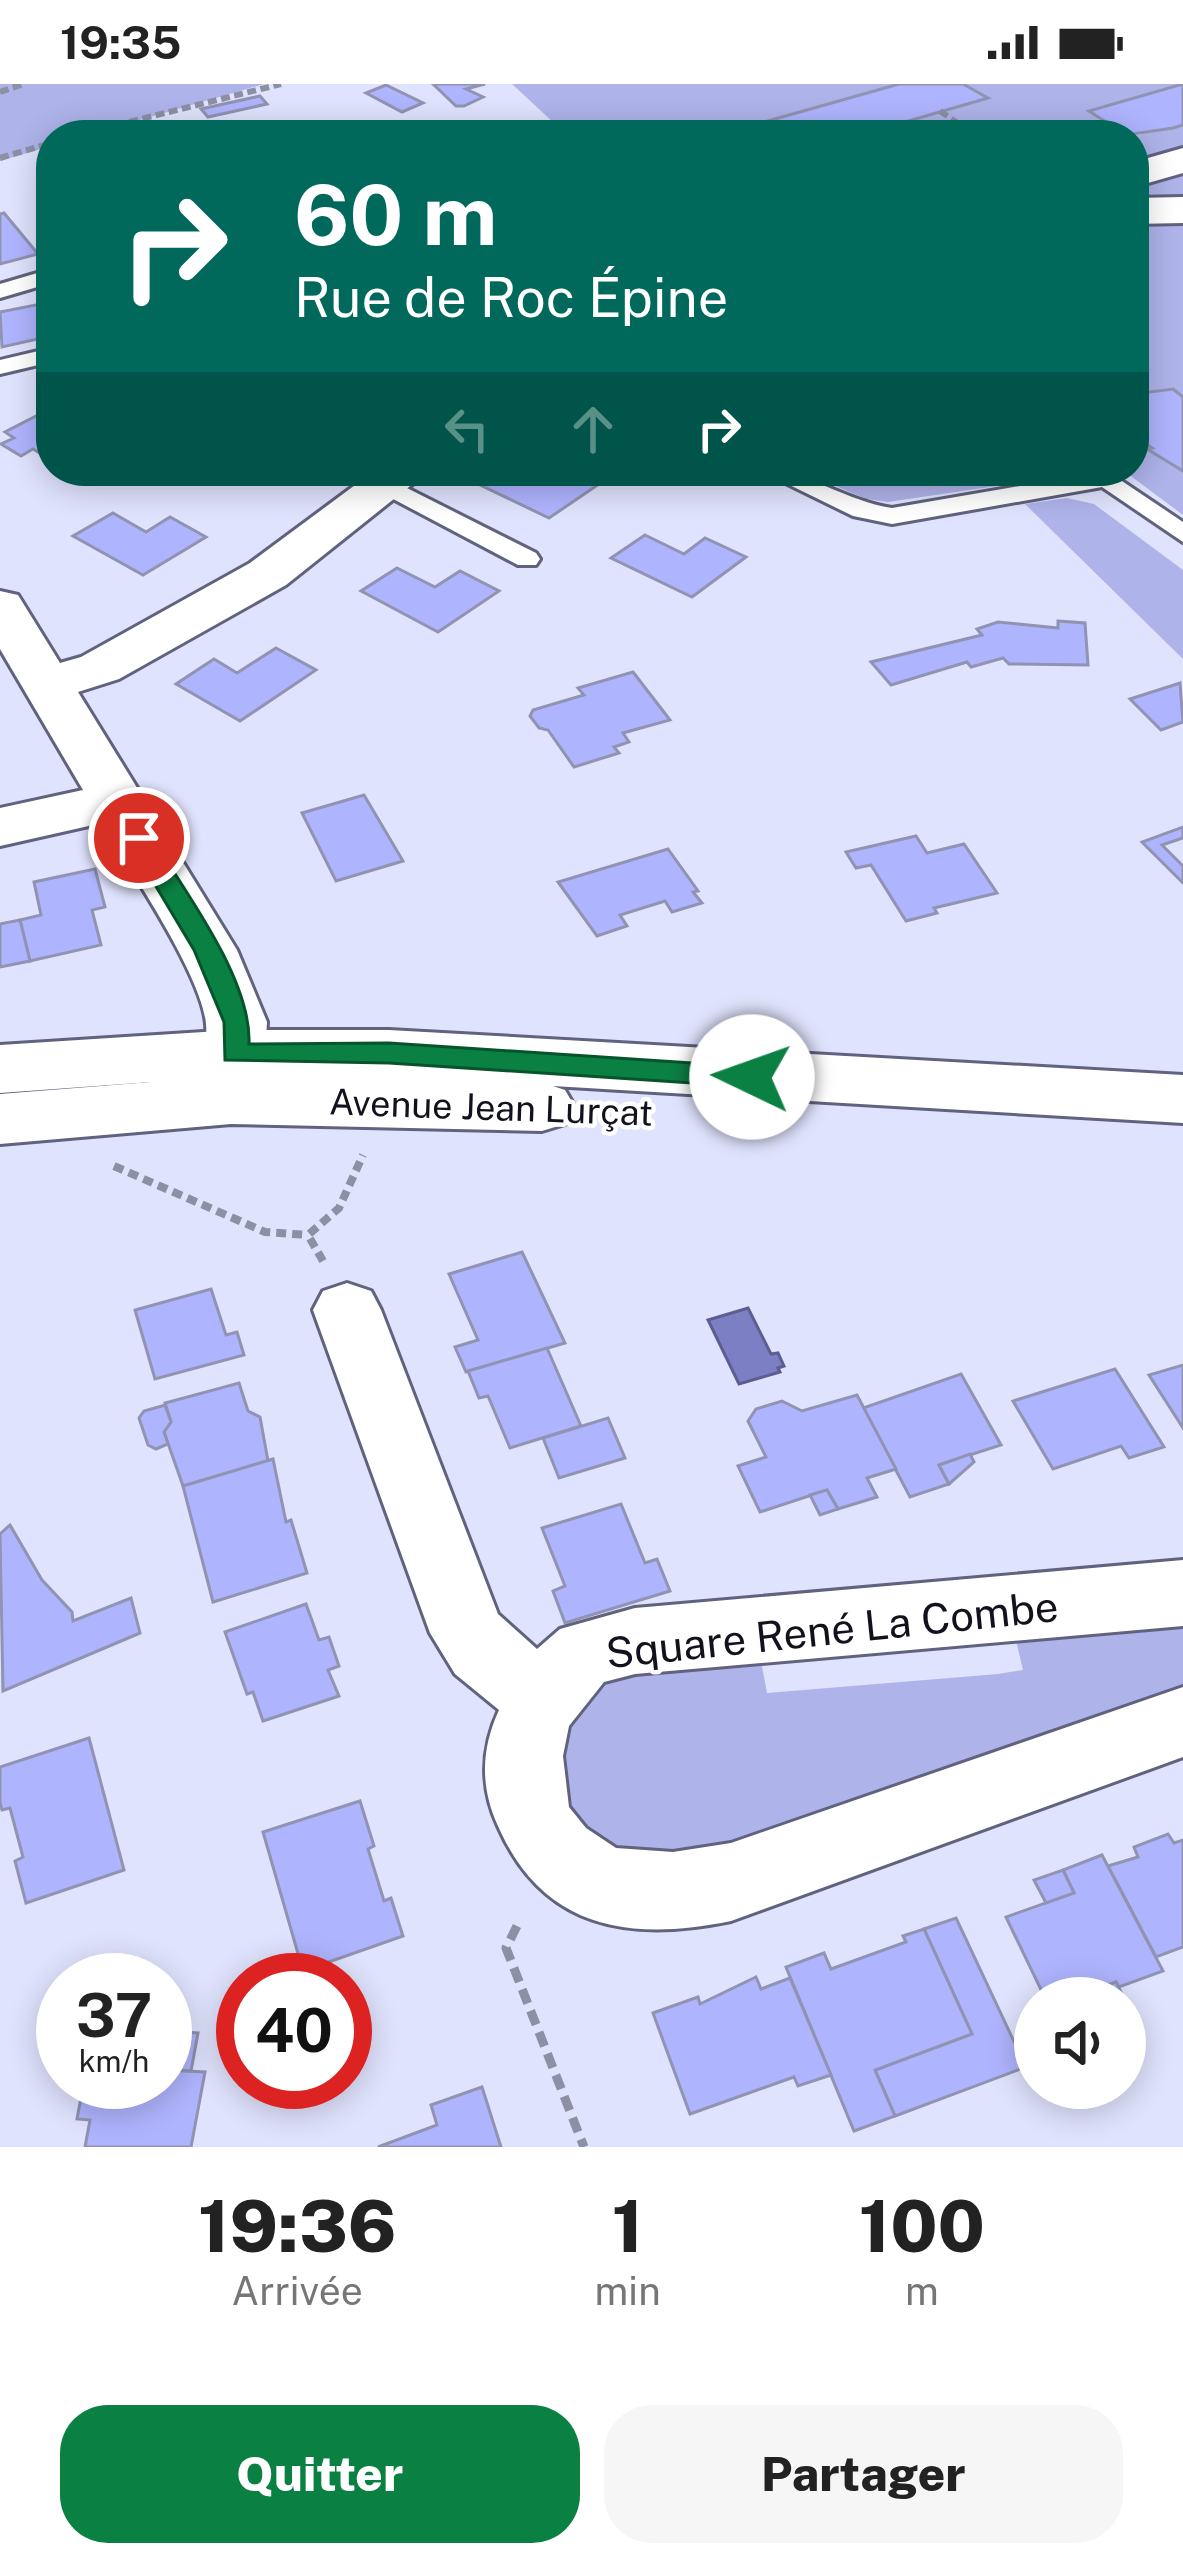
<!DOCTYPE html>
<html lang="fr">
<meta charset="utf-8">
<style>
:root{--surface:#fff;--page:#f6f6f6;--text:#222;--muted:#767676;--accent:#0b8043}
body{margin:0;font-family:"Public Sans",sans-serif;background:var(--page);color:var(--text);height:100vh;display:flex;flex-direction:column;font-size:45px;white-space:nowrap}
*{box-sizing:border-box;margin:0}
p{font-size:39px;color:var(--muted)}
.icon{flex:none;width:66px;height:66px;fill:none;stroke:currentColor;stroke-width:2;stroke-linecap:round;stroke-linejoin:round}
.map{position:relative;height:2063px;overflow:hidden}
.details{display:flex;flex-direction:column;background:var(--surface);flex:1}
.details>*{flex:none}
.top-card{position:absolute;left:36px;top:36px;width:1113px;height:366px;border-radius:48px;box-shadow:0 6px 30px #0003;background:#00695c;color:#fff;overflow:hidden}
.tools{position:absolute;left:1014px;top:1893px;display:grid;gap:24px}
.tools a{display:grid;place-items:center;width:132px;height:132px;border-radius:50%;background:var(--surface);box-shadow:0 6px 30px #0003;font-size:60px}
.speed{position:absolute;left:36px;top:1869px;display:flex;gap:24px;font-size:60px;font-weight:700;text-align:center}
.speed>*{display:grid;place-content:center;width:156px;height:156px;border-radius:50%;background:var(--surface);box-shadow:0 6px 30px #0003;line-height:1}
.speed small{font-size:30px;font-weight:400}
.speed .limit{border:18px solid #d22;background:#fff;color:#111}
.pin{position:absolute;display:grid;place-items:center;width:102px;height:102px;color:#fff;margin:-51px;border:6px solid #fff;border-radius:50%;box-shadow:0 3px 12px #0007}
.me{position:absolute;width:132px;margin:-66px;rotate:273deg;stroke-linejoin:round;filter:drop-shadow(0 0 9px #0008)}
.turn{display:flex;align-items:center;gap:42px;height:252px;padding:0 60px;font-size:54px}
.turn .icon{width:156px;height:156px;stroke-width:2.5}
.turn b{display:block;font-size:84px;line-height:102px}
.lanes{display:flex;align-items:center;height:114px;padding:0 60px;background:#0003;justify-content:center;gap:60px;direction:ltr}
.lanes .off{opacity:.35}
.eta{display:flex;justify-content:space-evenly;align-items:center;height:204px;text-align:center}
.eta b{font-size:72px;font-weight:800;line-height:84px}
.primary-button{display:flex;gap:24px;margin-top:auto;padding:24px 60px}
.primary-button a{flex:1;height:138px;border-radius:48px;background:var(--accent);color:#fff;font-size:48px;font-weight:800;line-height:138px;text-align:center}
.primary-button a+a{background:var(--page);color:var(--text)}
.status{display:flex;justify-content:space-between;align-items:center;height:84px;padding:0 60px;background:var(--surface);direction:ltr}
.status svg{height:33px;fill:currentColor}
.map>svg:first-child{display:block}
.green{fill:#aeb3ea}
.water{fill:#7c7fc4;stroke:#5c5e92;stroke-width:3}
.building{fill:#afb4fe;stroke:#9093b1;stroke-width:3}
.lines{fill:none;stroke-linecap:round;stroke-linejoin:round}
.service-casing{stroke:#60627e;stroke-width:6}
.minor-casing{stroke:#60627e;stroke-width:6}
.tertiary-casing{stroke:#60627e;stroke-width:6}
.path-far2{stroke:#8d90a4;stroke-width:6;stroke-dasharray:9 4.5;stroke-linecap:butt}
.path-far1{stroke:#8d90a4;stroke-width:8;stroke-dasharray:10 6;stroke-linecap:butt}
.path{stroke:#8d90a4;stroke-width:9;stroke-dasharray:15 8;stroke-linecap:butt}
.service{fill:#fff;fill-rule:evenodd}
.minor{fill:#fff;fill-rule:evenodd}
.tertiary{fill:#fff;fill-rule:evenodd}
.route{fill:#0b8043;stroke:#07532c;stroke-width:3}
.labels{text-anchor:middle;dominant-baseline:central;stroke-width:9;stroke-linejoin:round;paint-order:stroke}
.street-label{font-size:36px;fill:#11121d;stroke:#fff}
.near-street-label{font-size:42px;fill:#11121d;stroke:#fff}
</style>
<div class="status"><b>19:35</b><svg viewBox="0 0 49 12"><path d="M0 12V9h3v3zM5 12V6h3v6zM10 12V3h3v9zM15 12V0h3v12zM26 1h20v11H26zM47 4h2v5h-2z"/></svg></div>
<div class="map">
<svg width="1183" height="2063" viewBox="0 0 1183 2063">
<rect width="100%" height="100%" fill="#e0e3fd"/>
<!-- green -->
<g class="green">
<polygon points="0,0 264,0 88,51 51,51 51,62 0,77"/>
<polygon points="512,0 899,0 751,42 748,51 567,51"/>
<polygon points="963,0 1180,0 1091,26 1126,51 860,51 986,13"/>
<polygon points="1183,41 1183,313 1173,305 1134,310 1134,52"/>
<polygon points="1144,358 1152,364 1148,366 1183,387 1183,431 1124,387 1134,387 1134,359"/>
<polygon points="801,387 1097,387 888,418 866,415"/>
<polygon points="1067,414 1094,420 1183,486 1183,575 1025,420"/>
<polygon points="1183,1527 1183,1618 680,1787 569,1749 546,1642 582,1593 759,1566 767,1609 998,1590 1023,1586 1013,1544"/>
</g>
<!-- water -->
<polygon class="water" points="748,1224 771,1270 778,1269 784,1282 778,1284 780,1288 739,1300 708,1236"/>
<!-- building -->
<g class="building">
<polygon points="433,0 485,0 466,5 483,13 464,22 456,22"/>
<polygon points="899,0 963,0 988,14 860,51 748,51 750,42"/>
<polygon points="1183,0 1183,41 1173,44 1126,51 1089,27"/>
<polygon points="386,1 423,19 402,28 366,9"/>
<polygon points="260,12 267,20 208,33 201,25"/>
<polygon points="4,129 38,170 0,180 0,130"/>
<polygon points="51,218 51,252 2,263 0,228"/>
<polygon points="1173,305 1183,313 1183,387 1147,365 1152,364 1144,358 1134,359 1134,310"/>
<polygon points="48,326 51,376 33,365 21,372 1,360 14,354 5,348"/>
<polygon points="491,387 528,387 543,394 554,387 579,387 602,398 549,434 474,398"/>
<polygon points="113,429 146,448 170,433 206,453 143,491 73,452"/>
<polygon points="645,451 684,470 705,454 746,473 692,513 611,474"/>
<polygon points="397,484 435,503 460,487 499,507 438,548 361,507"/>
<polygon points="1058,537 1085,539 1088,581 1009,580 1003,574 971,583 967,578 891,601 871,578 982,551 977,545 998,538 1058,544"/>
<polygon points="276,564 316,586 240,637 176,600 214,575 237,589"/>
<polygon points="633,588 670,636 623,649 629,658 614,663 619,669 574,683 548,646 539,644 530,632 533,626 584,611 578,604"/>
<polygon points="1180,599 1183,638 1161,646 1130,615"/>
<polygon points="364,711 403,777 336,797 302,729"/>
<polygon points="1183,743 1183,754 1162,761 1183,782 1183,799 1142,758"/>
<polygon points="916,752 927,769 964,760 997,809 934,824 937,829 906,837 871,781 856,784 846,768"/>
<polygon points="668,765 698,807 693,808 702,819 672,828 665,817 620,831 627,842 597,852 558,798"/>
<polygon points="95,785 105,823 92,826 101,861 30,877 20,836 41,831 34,798"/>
<polygon points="20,836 30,877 0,883 0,840"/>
<polygon points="522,1168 565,1259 466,1288 455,1263 478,1256 449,1190"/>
<polygon points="211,1205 226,1251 237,1248 244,1271 155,1295 135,1226"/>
<polygon points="547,1264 581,1342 510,1364 488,1312 479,1314 468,1287"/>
<polygon points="1183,1281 1183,1344 1149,1291"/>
<polygon points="1115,1285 1164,1363 1129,1374 1121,1362 1053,1385 1013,1317"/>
<polygon points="961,1290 1001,1361 939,1381 949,1400 910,1413 863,1324"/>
<polygon points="239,1299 248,1327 260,1333 268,1377 183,1402 164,1348 171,1338 165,1319"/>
<polygon points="857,1311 896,1385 867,1394 877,1413 838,1425 827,1406 760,1428 738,1382 766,1373 748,1337 756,1325 782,1317 802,1327"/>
<polygon points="165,1321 171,1338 164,1348 168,1360 156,1365 148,1361 139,1334 144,1327"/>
<polygon points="608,1334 625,1374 559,1394 543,1354"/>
<polygon points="970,1370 974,1378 949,1400 939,1381"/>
<polygon points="273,1375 286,1438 291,1436 307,1489 213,1518 183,1402"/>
<polygon points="827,1406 838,1425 820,1431 810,1411"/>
<polygon points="621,1420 645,1479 657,1475 670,1507 565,1539 553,1507 565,1502 542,1444"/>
<polygon points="10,1441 42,1496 72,1528 73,1537 131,1514 140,1549 3,1607 0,1450"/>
<polygon points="306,1520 319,1556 329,1553 339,1582 328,1586 339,1612 263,1637 253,1608 247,1610 225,1548"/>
<polygon points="89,1654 124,1786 26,1819 15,1777 23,1773 10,1724 2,1726 0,1718 0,1683"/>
<polygon points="360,1717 374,1762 368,1765 384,1817 391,1814 403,1852 303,1887 263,1748"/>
<polygon points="1168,1750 1174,1759 1183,1756 1183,1863 1156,1873 1108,1782 1138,1773 1134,1763"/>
<polygon points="1102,1771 1163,1887 1119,1903 1116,1898 1072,1914 1045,1914 1006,1833 1074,1809 1063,1786"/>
<polygon points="1063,1786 1074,1809 1046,1819 1034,1796"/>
<polygon points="956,1834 1026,1983 895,2032 875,1986 972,1950 924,1845"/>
<polygon points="924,1845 972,1950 875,1986 895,2032 854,2047 786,1883 824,1869 831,1885 906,1858 903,1852"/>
<polygon points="756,1893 761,1905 790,1894 831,1991 798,2002 794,1993 690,2030 653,1929 698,1913 700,1920"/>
<polygon points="1116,1898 1124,1914 1072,1914"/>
<polygon points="165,1947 198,1949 191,1987 165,1986"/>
<polygon points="165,1986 205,1988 191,2063 85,2063 90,2036 77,2035 84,1998 165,1998"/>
<polygon points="482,2003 501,2063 378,2063 437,2041 431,2021"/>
</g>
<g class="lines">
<!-- service casing -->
<g class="service-casing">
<g id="service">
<polygon points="51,185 51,199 0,214 0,200"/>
<polygon points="51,264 51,278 0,290 0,276"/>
<path d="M 761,387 C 810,387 845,417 892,424 L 1107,387 L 1183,438 L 1183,458 L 1102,403 L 892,440 L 853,432 Z"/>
<polygon points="387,394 536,469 540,475 536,481 518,481 378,407 374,402 378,397"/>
</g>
</g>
<!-- minor casing -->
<g class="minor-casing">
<g id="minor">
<polygon points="1183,64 1183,89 1134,103 1134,78"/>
<polygon points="1183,113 1183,139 1134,140 1134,114"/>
<path d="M 374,387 L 429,387 L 286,501 L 119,595 L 78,608 L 237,866 L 267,938 L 262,1016 L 253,1032 L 231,1039 L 209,1032 C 192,1002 209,973 206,940 C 202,891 129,784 102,739 L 0,762 L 0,724 L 83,706 L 0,565 L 0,507 L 18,511 L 60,579 L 81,573 L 250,479 Z"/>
<path d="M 347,1199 L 371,1207 L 381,1226 L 498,1530 L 537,1565 L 560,1545 L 635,1524 L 1183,1476 L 1183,1542 L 635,1590 L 604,1598 L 569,1642 L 563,1672 L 569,1723 L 586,1744 L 616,1764 L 673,1768 L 731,1759 L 1183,1603 L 1183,1673 L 731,1837 C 629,1858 543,1845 498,1742 C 480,1703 481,1665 499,1626 L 455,1590 L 430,1549 L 313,1226 L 323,1207 Z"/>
</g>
</g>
<!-- tertiary casing -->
<g class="tertiary-casing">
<polygon id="tertiary" points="235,946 389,946 1183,991 1183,1039 553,1002 565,1006 575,1023 565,1040 542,1047 231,1040 0,1060 0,1010 151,998 0,1009 0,961"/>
</g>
<!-- path-far2 -->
<g class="path-far2">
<polyline points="0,8 23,0"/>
<polyline points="940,27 975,51"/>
<polyline points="77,51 281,0"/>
<polyline points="1021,51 1042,47 1048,51"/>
<polyline points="0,74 51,59"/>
</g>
<!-- path-far1 -->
<g class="path-far1">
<polyline points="114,1082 265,1148 308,1151"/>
<polyline points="323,1177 308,1151 339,1124 363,1071"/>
</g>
<!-- path -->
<polyline class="path" points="517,1842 506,1864 584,2063"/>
<!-- service -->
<use href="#service" class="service"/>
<!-- minor -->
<use href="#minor" class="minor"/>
<!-- tertiary -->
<use href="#tertiary" class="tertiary"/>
</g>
<!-- route -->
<path class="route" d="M 139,746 L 148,748 C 182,803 252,895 249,960 L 389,959 L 752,983 L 766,993 L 752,1003 L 389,979 L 225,976 L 224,938 L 194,866 L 127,754 Z"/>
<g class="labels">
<!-- street labels -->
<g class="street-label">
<text transform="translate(491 1023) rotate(2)">Avenue Jean Lurçat</text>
</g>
<!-- near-street labels -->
<g class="near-street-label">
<text transform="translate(832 1545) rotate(-6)">Square René La Combe</text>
</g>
</g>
</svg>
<div class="tools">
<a><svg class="icon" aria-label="sound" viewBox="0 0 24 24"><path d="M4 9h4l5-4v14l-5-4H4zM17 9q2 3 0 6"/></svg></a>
</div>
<div class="speed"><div>37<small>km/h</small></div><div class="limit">40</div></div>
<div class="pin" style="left:139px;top:754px;background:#d93025"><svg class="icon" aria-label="arrive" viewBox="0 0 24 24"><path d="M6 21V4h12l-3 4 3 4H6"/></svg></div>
<svg class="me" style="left:752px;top:993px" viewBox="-20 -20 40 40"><circle r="19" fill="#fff"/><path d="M0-13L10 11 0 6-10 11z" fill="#0b8043"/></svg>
<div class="top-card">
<div class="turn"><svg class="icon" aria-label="right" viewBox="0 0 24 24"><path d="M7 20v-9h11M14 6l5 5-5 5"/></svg><div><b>60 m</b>Rue de Roc Épine</div></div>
<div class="lanes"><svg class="icon off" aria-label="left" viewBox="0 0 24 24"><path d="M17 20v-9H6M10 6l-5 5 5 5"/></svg><svg class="icon off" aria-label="ahead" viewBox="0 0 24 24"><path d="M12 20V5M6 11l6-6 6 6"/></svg><svg class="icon" aria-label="right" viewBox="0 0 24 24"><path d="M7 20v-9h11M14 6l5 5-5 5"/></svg></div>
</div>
</div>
<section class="details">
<div class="eta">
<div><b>19:36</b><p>Arrivée</p></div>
<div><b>1</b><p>min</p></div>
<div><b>100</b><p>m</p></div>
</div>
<div class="primary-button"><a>Quitter</a><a>Partager</a></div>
</section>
